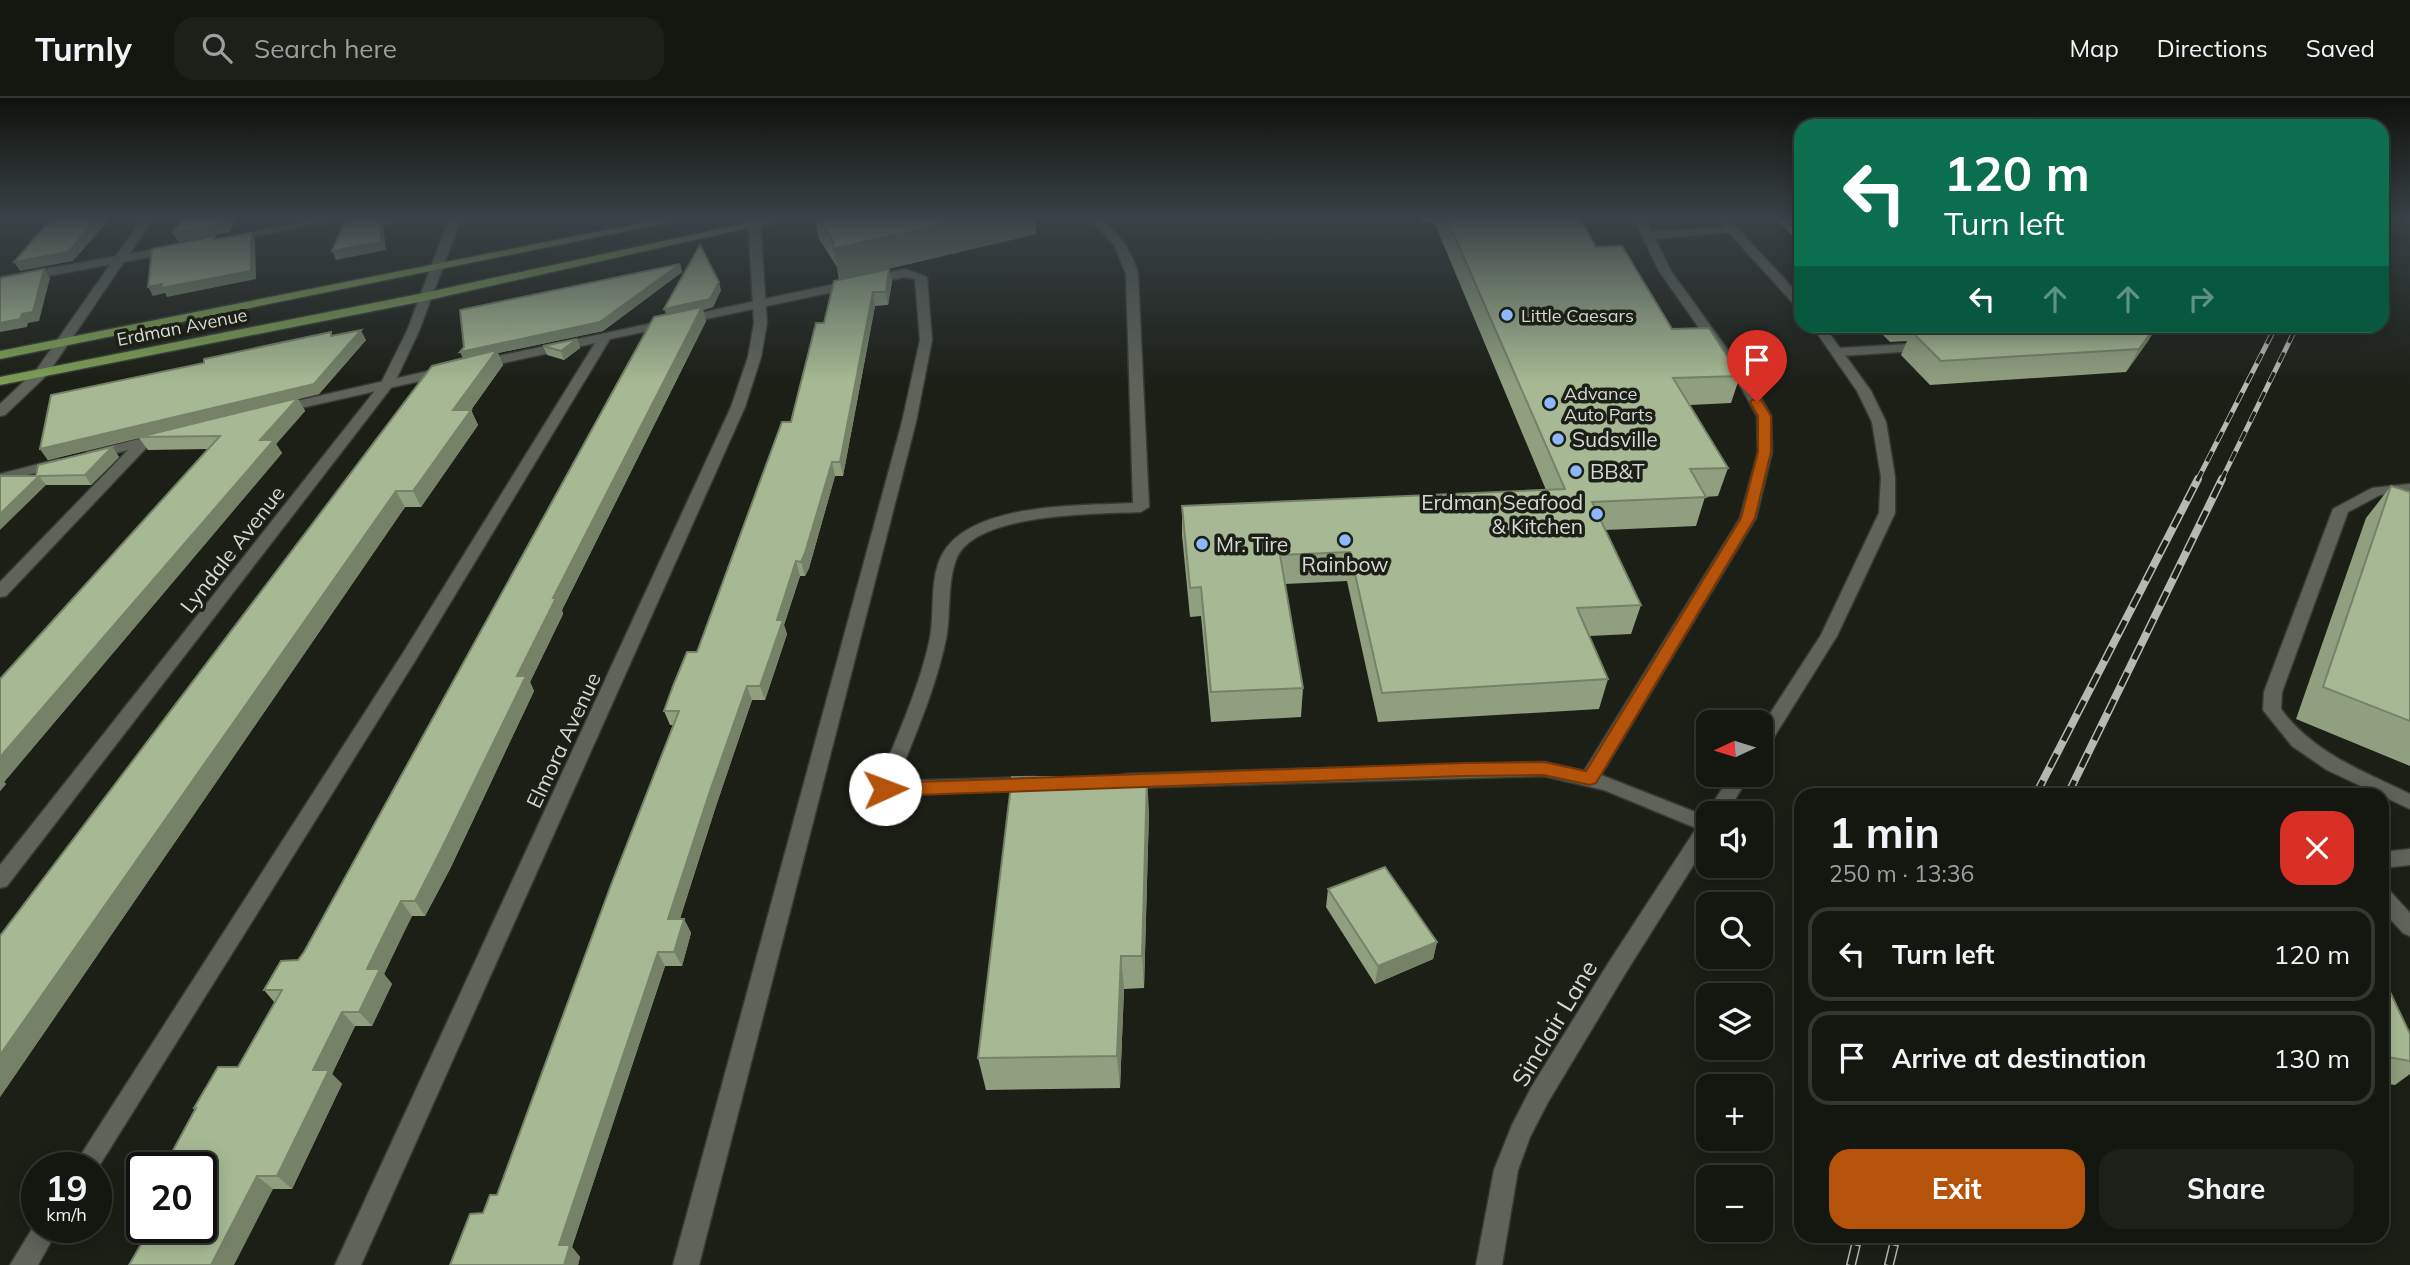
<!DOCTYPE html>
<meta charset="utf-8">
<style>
:root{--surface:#141710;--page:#1d2019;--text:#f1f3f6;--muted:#9d9f9f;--line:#333630;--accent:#b45309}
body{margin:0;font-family:Mulish,sans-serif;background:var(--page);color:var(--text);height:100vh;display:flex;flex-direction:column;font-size:26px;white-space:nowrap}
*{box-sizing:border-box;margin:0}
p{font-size:23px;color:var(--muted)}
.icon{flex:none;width:38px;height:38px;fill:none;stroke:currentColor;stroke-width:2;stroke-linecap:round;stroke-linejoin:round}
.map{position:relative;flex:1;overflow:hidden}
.side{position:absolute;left:1794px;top:690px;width:595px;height:455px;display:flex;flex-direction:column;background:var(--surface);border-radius:21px;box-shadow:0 4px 18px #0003,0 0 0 2px var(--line)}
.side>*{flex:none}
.guide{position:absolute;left:1794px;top:21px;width:595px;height:214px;border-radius:21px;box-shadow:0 4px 18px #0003,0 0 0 2px var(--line);background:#0b6e4f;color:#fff;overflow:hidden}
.needle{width:46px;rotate:266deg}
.buttons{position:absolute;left:1696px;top:612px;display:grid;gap:14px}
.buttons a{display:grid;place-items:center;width:77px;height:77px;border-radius:14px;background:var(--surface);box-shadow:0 4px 18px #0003,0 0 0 2px var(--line);font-size:35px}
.speed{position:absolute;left:21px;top:1054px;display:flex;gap:14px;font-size:35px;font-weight:700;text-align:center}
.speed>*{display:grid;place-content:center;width:91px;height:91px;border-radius:50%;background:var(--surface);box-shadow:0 4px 18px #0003,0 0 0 2px var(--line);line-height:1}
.speed small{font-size:18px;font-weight:400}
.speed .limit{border:4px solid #111;border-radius:10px;background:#fff;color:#111}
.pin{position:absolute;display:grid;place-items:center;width:60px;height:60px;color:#fff;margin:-72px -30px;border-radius:50% 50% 50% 0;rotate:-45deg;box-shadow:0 0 7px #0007}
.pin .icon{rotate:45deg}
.me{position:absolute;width:77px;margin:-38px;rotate:88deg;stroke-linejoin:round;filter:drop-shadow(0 0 5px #0008)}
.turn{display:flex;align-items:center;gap:24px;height:147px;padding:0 35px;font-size:32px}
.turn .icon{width:91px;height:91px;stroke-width:2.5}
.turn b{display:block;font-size:49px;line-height:60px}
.lanes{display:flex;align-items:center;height:66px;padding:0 35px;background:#0003;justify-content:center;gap:35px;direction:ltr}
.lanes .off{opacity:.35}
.round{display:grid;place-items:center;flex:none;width:74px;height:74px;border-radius:21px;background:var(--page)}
.headline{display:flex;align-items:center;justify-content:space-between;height:119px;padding:0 35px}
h1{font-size:42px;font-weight:700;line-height:52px}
.cta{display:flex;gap:14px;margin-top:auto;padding:14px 35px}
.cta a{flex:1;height:80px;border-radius:21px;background:var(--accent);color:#fff;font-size:28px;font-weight:700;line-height:80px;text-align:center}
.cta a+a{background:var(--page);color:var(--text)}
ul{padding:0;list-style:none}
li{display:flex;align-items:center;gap:21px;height:94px;margin:0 14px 10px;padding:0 21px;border:4px solid var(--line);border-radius:21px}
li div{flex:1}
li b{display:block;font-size:26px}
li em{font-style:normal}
header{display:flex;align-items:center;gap:42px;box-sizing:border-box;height:98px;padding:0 35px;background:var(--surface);border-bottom:2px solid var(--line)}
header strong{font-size:33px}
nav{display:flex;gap:38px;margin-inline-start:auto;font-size:24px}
.search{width:490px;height:63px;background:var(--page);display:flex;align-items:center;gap:18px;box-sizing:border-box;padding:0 24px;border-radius:21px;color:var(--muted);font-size:26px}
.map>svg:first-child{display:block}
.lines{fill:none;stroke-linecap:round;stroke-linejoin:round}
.service-casing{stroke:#383b35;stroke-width:3}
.minor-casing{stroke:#383b35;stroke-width:3}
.secondary-casing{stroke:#383b35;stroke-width:3}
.primary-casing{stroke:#383b35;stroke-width:3}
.service{fill:#5e6459;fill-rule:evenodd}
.minor{fill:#5e6459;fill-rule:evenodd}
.secondary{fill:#5e6459;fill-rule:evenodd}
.primary{fill:#7d9d53;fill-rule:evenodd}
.rail-far2-casing{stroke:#b6b9b2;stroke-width:5}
.rail-far1-casing{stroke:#b6b9b2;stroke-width:8}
.rail-casing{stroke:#b6b9b2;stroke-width:10}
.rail-far2{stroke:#1b1f16;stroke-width:3.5;stroke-dasharray:11;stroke-linecap:butt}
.rail-far1{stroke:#1b1f16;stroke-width:5;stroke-dasharray:15;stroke-linecap:butt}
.rail{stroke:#1b1f16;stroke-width:7;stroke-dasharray:20;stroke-linecap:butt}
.wall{fill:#909f7f}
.shaded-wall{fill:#758268}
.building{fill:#a7b994;stroke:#758268;stroke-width:2}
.route{fill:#b45309;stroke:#753606;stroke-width:2}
.poi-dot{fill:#8db9fc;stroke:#1b1f16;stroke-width:2.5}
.labels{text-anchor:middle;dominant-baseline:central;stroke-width:7;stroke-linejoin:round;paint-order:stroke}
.far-poi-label{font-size:18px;fill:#d7dad4;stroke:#1b1f16;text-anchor:start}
.far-street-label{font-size:18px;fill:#d7dad4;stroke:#1b1f16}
.poi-label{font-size:21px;fill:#d7dad4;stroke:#1b1f16;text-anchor:start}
.street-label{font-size:21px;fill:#d7dad4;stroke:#1b1f16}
.near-street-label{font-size:24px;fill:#d7dad4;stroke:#1b1f16}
</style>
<header>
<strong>Turnly</strong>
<div class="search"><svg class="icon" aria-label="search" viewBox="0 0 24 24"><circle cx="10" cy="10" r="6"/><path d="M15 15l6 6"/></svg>Search here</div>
<nav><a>Map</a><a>Directions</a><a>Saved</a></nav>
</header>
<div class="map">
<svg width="2410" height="1167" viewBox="0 0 2410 1167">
<rect width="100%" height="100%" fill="#1b1f16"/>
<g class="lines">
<!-- service casing -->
<g class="service-casing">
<g id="service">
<polygon points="314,121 339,121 228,144 222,141"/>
<path d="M 1089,121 L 1101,121 C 1120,137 1132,153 1138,176 L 1149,409 L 1141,414 C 1099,416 973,414 956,462 C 947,486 951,516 946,541 C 936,590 915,637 897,683 L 1034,679 L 1041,681 L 1043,686 L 1041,691 L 885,698 L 878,696 L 876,691 C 895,642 919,592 930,540 C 935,514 929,479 943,455 C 973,404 1081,408 1133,405 L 1126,176 L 1114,147 Z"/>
<polygon points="1634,121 1645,121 1651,134 1735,129 1737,131 1731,134 1655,141 1671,173 1756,291 1771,318 1772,354 1756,420 1601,677 1708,719 1708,735 1604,692 1544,678 1125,690 1118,688 1116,683 1118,678 1125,676 1544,664 1584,673 1740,420 1758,354 1757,318 1742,291 1659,173"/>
<polygon points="173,148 179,152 177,154 0,187 0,179"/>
<polygon points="905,171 927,179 932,242 916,324 699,1167 673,1167 902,324 920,242 915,181 905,179 610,241 415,563 96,1073 96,1069 73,1069 403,555 595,245 480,270 475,269 475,263"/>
<polygon points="1926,245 1931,246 1931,252 1839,258 1832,254 1839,250"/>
<polygon points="446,269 453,273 451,276 279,315 272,311 279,307"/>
<polygon points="163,335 168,336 168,342 149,347 6,498 0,499 0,484 128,352 92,361 85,357 87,354"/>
<polygon points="58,361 63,362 63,368 0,384 0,376"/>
<path d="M 2410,386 L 2410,394 L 2380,397 L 2348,414 L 2282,594 L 2281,611 C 2313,655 2363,673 2410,696 L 2410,711 L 2327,672 L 2292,648 L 2263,612 L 2264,594 L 2333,411 L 2372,390 Z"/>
<polygon points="2410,751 2410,767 2382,770 2382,754"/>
<polygon points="37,1123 37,1129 59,1129 38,1167 10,1167"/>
</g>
</g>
<!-- minor casing -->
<g class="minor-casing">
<g id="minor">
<polygon points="142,121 153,121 47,277 5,317 0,318 0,306 37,271"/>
<polygon points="449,121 461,121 419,233 394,286 7,788 0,790 0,767 381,285 407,233"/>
<polygon points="748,121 760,121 767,225 761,259 745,309 361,1167 335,1167 731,309 748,259 754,225"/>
<polygon points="2382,790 2389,792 2410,815 2410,838 2403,835 2382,812"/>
</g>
</g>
<!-- secondary casing -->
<g class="secondary-casing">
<g id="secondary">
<polygon points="1717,121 1729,121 1801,199 1801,211 1797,210"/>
<polygon points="1812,228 1824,228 1871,293 1886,324 1895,379 1895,415 1837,538 1766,652 1760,654 1760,631 1821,537 1879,415 1881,379 1872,324 1857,293"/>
<polygon points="1731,677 1750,677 1726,716 1708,716 1708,719 1706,716 1709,711"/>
<polygon points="1708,720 1708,744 1625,876 1548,1004 1530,1039 1518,1072 1502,1167 1476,1167 1494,1072 1512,1027 1532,988 1609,864 1701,723"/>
</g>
</g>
<!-- primary casing -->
<g class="primary-casing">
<g id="primary">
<polygon points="661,121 685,121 0,261 0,253"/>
<polygon points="765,121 787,121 424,203 0,287 0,279 424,195"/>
</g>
</g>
<!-- service -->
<use href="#service" class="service"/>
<!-- minor -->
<use href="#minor" class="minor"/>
<!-- secondary -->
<use href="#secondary" class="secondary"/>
<!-- primary -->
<use href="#primary" class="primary"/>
<!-- rail-far2 casing -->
<g class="rail-far2-casing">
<g id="rail-far2">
<polyline points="2197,383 2276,228"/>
<polyline points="2221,383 2297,228"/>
</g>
</g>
<!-- rail-far1 casing -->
<g class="rail-far1-casing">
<g id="rail-far1">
<polyline points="2036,696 2198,381"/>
<polyline points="2068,696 2222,381"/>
</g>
</g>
<!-- rail casing -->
<g class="rail-casing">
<g id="rail">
<polyline points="1851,1167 1858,1138"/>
<polyline points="1889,1167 1896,1138"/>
</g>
</g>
<!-- rail-far2 -->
<use href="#rail-far2" class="rail-far2"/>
<!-- rail-far1 -->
<use href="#rail-far1" class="rail-far1"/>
<!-- rail -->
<use href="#rail" class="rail"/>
</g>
<!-- wall -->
<g class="wall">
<polygon points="815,121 1035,121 1036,136 871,175 889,171 892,184 888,207 875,208 843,378 835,378 809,470 805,478 800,478 784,527 787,536 765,602 752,602 716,708 680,821 684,821 691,835 682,868 665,868 572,1149 580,1159 578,1167 450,1167 497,1097 673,627 670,627 664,613 697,554 791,324 824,225 839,182 837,169 819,141"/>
<polygon points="1419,121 1580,121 1596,149 1672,231 1740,278 1731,305 1690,307 1728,370 1718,398 1705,399 1696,428 1605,432 1641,507 1631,536 1589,538 1608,581 1599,611 1378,624 1347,483 1285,486 1303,590 1301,619 1211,624 1201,518 1190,519 1182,437 1182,408 1546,392 1434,124 1421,125"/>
<polygon points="1776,121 1801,121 1801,147"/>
<polygon points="680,166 682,174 603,233 498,255 503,267 471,312 478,327 421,409 405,409 0,999 0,838 463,260 460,254"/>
<polygon points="721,192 713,209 703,212 706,223 562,512 563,516 530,584 534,593 450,771 425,818 412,818 402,837 384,876 392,886 372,928 355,928 332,976 342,986 292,1091 273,1091 201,1129 196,1012 194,1010 238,969 275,905 264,892 298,862 304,854 666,217"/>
<polygon points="1874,228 2157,228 2148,243 2126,274 1930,287 1901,257 1907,243 1890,244"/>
<polygon points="333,238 366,242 319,296 298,301 305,313 276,346 282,355 4,684 6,686 0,693 0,581 208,351 148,352 139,340 48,362 40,351"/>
<polygon points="577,241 580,250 564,262 547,257 543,248"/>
<polygon points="112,349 119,359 91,387 46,387 36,378"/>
<polygon points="2391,388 2410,394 2410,668 2296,621 2366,420"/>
<polygon points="1149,713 1144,890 1124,891 1120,990 986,992 978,960"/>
<polygon points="1328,791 1437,844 1433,861 1375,886 1326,809"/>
<polygon points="2382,877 2410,936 2410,976 2395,987 2382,985"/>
</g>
<!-- shaded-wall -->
<g class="shaded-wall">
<polygon points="97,121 110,121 73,163 20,173 14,164"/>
<polygon points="227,121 237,121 229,134 178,144 173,135"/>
<polygon points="379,121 394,121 394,125 383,127 386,152 336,162 332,153"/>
<polygon points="966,121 1035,121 1036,136 840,182 833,151"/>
<polygon points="251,135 255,143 256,181 167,199 165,195 153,198 148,189"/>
<polygon points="680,166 682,174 603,233 498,255 503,267 471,312 478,327 421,409 413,393 453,312 465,263 460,254"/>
<polygon points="44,171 50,180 39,223 28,225 27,229 0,234 0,225 22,216"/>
<polygon points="889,171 892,184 888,207 886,194"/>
<polygon points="719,184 721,192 713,209 703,212 706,223 562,512 563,516 530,584 534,593 450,771 425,818 415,803 553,500 667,219 664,211"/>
<polygon points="873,194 875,208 843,378 840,364"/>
<polygon points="2156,228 2157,228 2148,243 2126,274 2139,251"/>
<polygon points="361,232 366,242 319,296 298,301 305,313 276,346 282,355 4,684 6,686 0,693 0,659 260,342 296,301 48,362 40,351"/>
<polygon points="577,241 580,250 564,262 561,253"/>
<polygon points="112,349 119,359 91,387 85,377"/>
<polygon points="832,364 835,378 809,470 805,478 801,464"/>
<polygon points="39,378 46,387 0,432 0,416"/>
<polygon points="396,393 405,409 0,999 0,957"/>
<polygon points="796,463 800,478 784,527 787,536 765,602 760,588 777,522"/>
<polygon points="747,588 752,602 716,708 675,835 668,821 710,693"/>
<polygon points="1147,679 1149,713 1144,890 1142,858"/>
<polygon points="401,803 412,818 384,876 392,886 372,928 359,914 367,871"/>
<polygon points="684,821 691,835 682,868 674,854"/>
<polygon points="1437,844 1433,861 1375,886 1378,868"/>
<polygon points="658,854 665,868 572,1149 580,1159 578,1167 564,1167 559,1147"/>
<polygon points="1121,858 1124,891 1120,990 1117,958"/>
<polygon points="342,914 355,928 332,976 342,986 292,1091 277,1078 313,972"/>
<polygon points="257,1078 273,1091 234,1167 211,1167"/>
</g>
<!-- building -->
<g class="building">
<polygon points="51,121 97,121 68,154 14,164"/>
<polygon points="182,121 227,121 224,126 173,135"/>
<polygon points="346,121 379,121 382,144 332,153"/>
<polygon points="819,121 966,121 833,151 834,145"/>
<polygon points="1447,121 1580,121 1596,149 1622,148 1672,231 1709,230 1740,278 1673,280 1728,370 1690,371 1706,399 1592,404 1641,507 1577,510 1608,581 1382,595 1350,454 1280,457 1303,590 1211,594 1201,489 1190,490 1182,408 1565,391"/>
<polygon points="251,135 251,173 161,190 162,186 148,189 152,151 215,138 213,142"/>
<polygon points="700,147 719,184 710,201 664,211"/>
<polygon points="680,166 600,224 460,254 464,249 460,212"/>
<polygon points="44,171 33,214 22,216 20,221 0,225 0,180"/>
<polygon points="889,171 886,194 873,194 840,364 832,364 805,455 801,464 796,463 777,522 783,522 760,588 747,588 710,693 668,821 684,821 674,854 658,854 559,1147 570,1147 564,1167 450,1167 470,1116 483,1115 490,1097 497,1097 611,787 679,613 664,613 673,588 687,554 697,554 782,324 791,324 816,225 824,225 834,183"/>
<polygon points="702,209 553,500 556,500 517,578 526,578 439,756 415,803 401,803 391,822 367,871 380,871 359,914 342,914 313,972 329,972 277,1078 257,1078 211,1167 129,1167 151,1129 201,1129 201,1069 164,1069 196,1010 194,1010 218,969 238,969 282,892 264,892 281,863 298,862 304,854 654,219"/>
<polygon points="2018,228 2156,228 2139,251 1941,263 1911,233"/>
<polygon points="361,232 314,286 40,351 51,297 204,265 204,261 331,234 331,238"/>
<polygon points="577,241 561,253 543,248"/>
<polygon points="497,252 453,312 471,312 413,393 396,393 0,957 0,838 432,268"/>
<polygon points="298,300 260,342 274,342 0,659 0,581 220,338 139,339"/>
<polygon points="112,349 85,377 39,378 0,416 0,378 36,378 38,367"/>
<polygon points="2391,388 2410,394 2410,623 2323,589"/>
<polygon points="1012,679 1147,679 1142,858 1121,858 1117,958 978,960"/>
<polygon points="1385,769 1437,844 1378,868 1328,791"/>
<polygon points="2382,877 2410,936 2410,963 2382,958"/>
</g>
<!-- sky -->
<linearGradient id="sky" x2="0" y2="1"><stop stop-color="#0f110c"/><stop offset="0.42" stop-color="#394247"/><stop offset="1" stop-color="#394247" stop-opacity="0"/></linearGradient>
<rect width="2410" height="285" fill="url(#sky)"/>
<!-- route -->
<polygon class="route" points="1752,302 1761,302 1771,318 1771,354 1755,420 1596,685 1590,687 1544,677 1463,678 885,698 877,691 885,685 1463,665 1544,664 1586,673 1741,420 1758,354 1758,318 1750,304"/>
<!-- markers -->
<g class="poi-dot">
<circle cx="1507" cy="217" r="7"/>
<circle cx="1550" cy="305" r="7"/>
<circle cx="1558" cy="341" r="7"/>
<circle cx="1576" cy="373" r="7"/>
<circle cx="1597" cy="416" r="7"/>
<circle cx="1345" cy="442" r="7"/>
<circle cx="1202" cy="446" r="7"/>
</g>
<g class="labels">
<!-- far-poi labels -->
<g class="far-poi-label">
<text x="1521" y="217">Little Caesars</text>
<text x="1564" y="295">Advance<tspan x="1564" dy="21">Auto Parts</tspan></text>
</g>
<!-- far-street labels -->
<g class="far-street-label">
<text transform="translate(182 229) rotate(-11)">Erdman Avenue</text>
</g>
<!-- poi labels -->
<g class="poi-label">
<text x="1572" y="341">Sudsville</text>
<text x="1590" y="373">BB&amp;T</text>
<text x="1583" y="404" text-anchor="end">Erdman Seafood<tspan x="1583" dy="24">&amp; Kitchen</tspan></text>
<text x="1216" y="446">Mr. Tire</text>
<text x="1345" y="466" text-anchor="middle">Rainbow</text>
</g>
<!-- street labels -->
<g class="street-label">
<text transform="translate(232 451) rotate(-52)">Lyndale Avenue</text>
<text transform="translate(563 642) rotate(-65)">Elmora Avenue</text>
</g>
<!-- near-street labels -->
<g class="near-street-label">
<text transform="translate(1554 925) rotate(-59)">Sinclair Lane</text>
</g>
</g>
</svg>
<div class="buttons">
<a><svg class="needle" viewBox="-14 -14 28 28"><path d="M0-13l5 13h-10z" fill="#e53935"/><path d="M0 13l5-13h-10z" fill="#9d9f9f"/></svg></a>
<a><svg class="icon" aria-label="sound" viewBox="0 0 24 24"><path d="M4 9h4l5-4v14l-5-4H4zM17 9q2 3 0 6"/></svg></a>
<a><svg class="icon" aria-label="search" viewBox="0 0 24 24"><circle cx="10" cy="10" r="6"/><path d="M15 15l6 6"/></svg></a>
<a><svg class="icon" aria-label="layers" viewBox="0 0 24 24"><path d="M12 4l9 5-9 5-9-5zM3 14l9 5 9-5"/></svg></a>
<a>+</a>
<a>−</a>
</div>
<div class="speed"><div>19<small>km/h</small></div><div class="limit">20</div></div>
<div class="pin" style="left:1757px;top:304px;background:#d93025"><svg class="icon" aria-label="arrive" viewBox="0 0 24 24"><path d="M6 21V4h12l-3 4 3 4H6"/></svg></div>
<svg class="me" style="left:885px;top:691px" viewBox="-20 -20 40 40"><circle r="19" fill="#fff"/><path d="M0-13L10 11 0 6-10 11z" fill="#b45309"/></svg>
<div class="guide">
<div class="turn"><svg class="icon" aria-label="left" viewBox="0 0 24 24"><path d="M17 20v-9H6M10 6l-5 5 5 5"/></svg><div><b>120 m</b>Turn left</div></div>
<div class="lanes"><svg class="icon" aria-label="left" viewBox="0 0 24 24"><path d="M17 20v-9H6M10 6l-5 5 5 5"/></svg><svg class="icon off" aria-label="ahead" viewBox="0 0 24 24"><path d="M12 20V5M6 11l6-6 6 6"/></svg><svg class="icon off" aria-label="ahead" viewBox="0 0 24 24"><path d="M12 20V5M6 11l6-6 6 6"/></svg><svg class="icon off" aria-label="right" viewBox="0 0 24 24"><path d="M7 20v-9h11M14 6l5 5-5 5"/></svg></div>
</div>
<section class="side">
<div class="headline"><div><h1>1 min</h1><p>250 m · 13:36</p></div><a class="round" style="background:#d93025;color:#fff"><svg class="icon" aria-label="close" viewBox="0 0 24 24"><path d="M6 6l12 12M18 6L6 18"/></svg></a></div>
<ul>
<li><svg class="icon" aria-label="left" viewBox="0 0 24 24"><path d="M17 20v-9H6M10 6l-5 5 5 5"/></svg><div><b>Turn left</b></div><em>120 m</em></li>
<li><svg class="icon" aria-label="arrive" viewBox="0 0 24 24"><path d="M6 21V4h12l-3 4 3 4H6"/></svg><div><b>Arrive at destination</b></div><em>130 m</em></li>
</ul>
<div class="cta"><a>Exit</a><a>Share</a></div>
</section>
</div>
